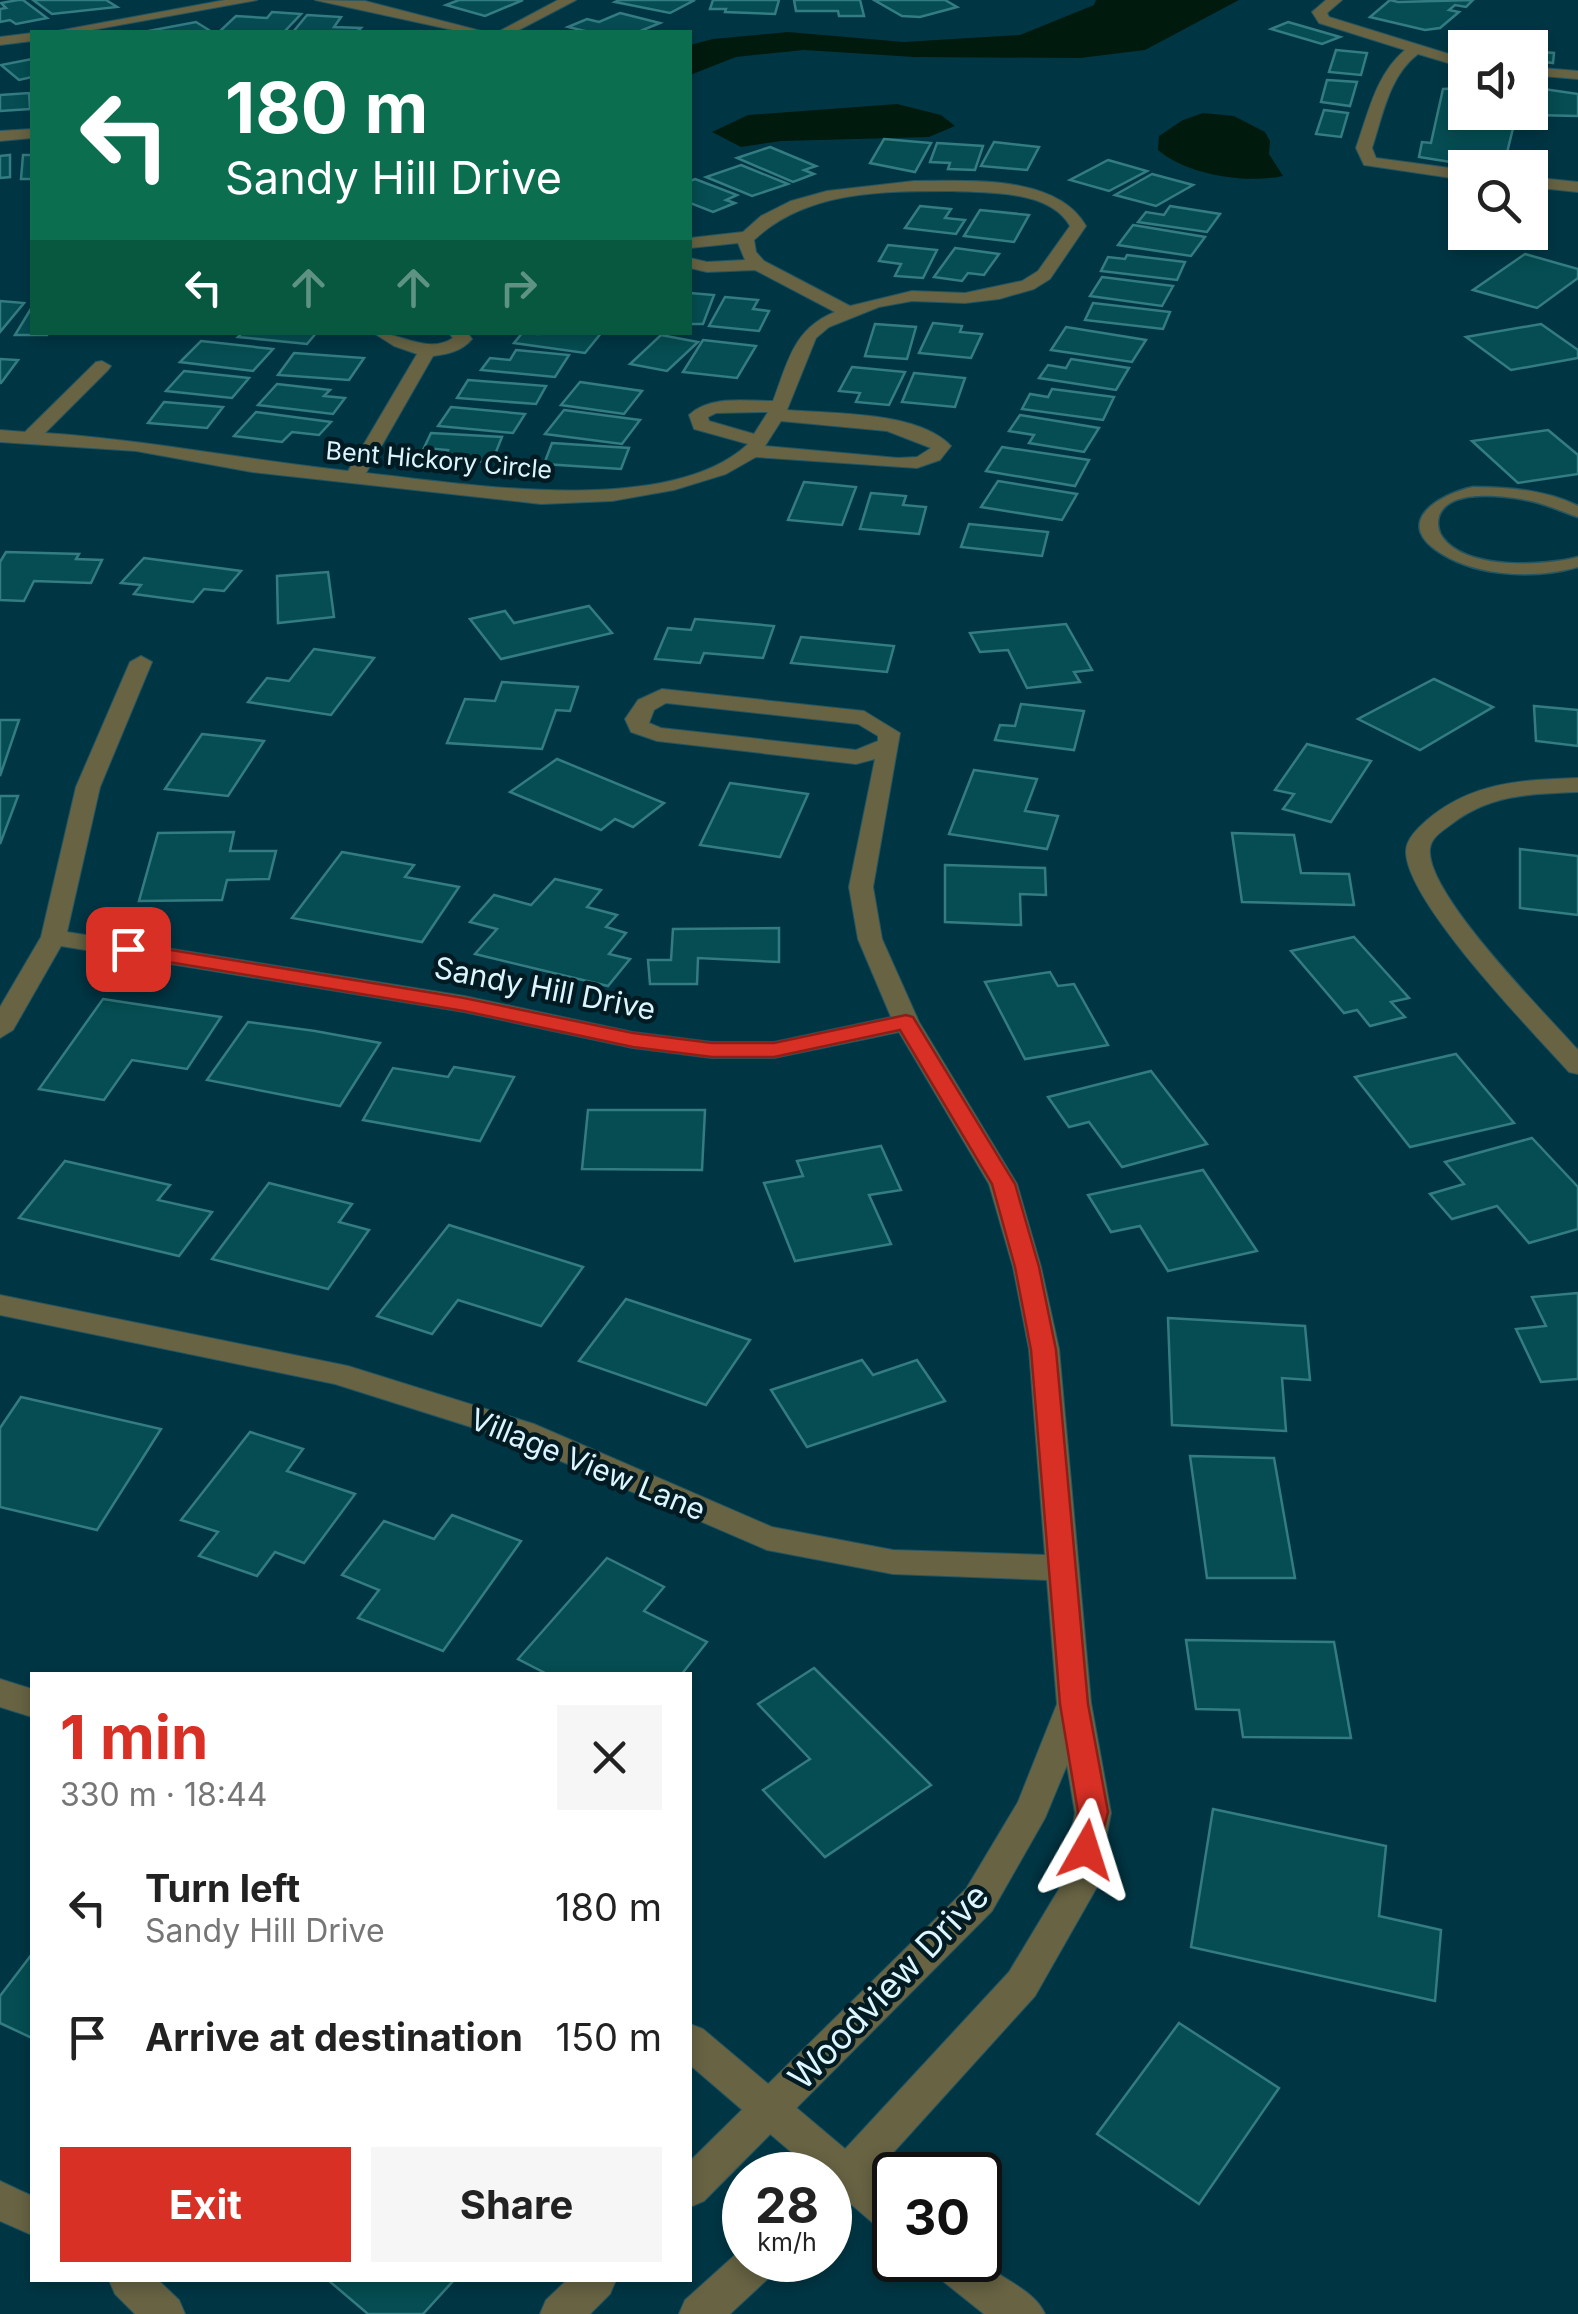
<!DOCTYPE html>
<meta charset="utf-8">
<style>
:root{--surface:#fff;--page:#f6f6f6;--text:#222;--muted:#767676;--accent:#d93025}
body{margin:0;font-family:Inter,sans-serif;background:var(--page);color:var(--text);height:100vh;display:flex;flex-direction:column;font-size:38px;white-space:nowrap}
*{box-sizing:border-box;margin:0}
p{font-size:32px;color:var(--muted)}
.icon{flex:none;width:55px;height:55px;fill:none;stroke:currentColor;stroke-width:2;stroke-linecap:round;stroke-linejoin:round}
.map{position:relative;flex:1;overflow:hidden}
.panel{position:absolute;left:30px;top:1672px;width:662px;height:610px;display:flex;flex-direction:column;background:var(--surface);border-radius:0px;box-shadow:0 5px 15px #0003}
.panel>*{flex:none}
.top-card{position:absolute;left:30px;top:30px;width:662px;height:305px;border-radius:0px;box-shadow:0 5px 15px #0003;background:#0b6e4f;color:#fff;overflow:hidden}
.tools{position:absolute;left:1448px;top:30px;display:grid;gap:20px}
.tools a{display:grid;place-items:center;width:100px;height:100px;border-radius:0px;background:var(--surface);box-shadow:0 5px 15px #0003;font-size:50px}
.speed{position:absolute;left:722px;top:2152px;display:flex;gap:20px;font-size:50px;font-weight:700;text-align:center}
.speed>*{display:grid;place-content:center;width:130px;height:130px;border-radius:50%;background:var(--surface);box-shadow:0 5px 15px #0003;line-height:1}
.speed small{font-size:25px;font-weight:400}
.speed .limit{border:5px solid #111;border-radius:15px;background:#fff;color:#111}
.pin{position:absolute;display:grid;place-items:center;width:85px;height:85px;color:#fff;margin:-42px;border-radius:20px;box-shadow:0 5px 15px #0006}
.me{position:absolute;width:110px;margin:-55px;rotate:6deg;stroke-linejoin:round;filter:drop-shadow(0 0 8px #0008)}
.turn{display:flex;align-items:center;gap:35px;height:210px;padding:0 30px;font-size:45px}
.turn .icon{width:130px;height:130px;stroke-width:2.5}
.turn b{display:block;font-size:70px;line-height:85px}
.lanes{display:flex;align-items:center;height:95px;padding:0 30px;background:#0003;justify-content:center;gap:50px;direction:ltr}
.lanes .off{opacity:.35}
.round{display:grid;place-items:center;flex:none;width:105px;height:105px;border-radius:0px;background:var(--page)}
.overview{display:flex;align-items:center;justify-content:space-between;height:170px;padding:0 30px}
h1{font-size:60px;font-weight:700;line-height:75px;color:var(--accent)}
.cta{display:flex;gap:20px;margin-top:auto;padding:20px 30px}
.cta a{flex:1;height:115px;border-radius:0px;background:var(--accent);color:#fff;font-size:40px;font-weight:700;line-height:115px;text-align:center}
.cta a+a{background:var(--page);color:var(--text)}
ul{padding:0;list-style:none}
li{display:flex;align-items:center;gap:30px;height:130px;padding:0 30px}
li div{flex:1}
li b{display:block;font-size:38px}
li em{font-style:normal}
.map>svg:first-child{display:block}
.water{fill:#001a0e}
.building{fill:#054d52;stroke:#337c81;stroke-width:2.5}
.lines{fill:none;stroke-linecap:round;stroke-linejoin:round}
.service-casing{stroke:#235562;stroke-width:3}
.minor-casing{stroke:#235562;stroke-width:2}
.tertiary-casing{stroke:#235562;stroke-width:2}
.service{fill:#676343;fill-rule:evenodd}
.minor{fill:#676343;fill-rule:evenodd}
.tertiary{fill:#676343;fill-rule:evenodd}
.route{fill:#d93025;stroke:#8d1f18;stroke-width:2.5}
.labels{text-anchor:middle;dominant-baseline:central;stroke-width:9;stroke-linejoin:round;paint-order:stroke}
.far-street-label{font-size:25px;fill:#dcf5fe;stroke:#021b23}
.street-label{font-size:30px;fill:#dcf5fe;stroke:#021b23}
.near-street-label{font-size:35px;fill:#dcf5fe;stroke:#021b23}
</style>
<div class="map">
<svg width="1578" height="2314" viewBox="0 0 1578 2314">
<rect width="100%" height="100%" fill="#003644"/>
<!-- water -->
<g class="water">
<polygon points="1096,0 1239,0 1145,50 1080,58 914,57 804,50 736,57 690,75 690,45 713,39 788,32 904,42 1020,35 1094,5"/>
<polygon points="897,104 941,115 955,126 929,137 781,141 741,147 712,132 748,115"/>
<path d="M 1203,113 L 1234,116 L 1265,132 L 1270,141 L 1269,154 L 1283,176 C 1246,184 1187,175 1158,150 L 1159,136 L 1183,120 Z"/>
</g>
<!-- building -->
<g class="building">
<polygon points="18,0 23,0 47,18 16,24 10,20 0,22 0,9 6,8 1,3"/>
<polygon points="33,0 106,0 117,7 52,14"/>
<polygon points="459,0 523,0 485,16 446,5"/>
<polygon points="619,0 695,0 670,13 615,2"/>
<polygon points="713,0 779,0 775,14 725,12 726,9 710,9"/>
<polygon points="794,0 860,0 864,16 839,16 838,11 796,11"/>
<polygon points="874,0 945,0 957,7 920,17 902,16"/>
<polygon points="1390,0 1398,2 1473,0 1466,7 1455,5 1449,10 1459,12 1440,28 1425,30 1370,17"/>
<polygon points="272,12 301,14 284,32 220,31 236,16 267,18"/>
<polygon points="620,13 660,23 638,32 589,32 568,27 587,19 599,22"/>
<polygon points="307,15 341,17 334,27 361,28 357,32 293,32"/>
<polygon points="196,22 212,32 143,32"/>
<polygon points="1288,22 1340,37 1322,44 1271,29"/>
<polygon points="1336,50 1367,53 1361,75 1329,72"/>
<polygon points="1530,51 1554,53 1553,63 1530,60"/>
<polygon points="32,59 32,77 19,80 1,65"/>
<polygon points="1327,80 1357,82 1350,106 1321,102"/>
<polygon points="1530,87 1578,94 1578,116 1534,115 1536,112 1530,111"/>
<polygon points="1465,88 1465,112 1510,112 1508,119 1515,120 1504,165 1491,163 1489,168 1419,157 1422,142 1431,143 1443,89"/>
<polygon points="29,93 30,109 0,111 0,95"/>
<polygon points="1324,110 1348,113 1341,137 1316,134"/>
<polygon points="884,139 931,143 915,172 870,163"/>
<polygon points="994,142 1039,147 1027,170 981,166"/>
<polygon points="937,143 983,146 975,170 948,169 950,163 930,162"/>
<polygon points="770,147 816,166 804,170 814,174 793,182 737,158"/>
<polygon points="10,155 10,177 0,178 0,156"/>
<polygon points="23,155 32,155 32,179 21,179"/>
<polygon points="1108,160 1147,171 1109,191 1070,180"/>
<polygon points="741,165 788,184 752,196 706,177"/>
<polygon points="1152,174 1193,185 1156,206 1115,195"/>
<polygon points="695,179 737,195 726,200 735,203 713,212 690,203 690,181"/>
<polygon points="920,206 951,209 945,218 965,220 956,234 905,228"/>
<polygon points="1170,206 1220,214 1207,232 1138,222 1146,212 1164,215"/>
<polygon points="980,210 1029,215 1014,242 964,236"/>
<polygon points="1133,225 1205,237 1191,256 1118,245"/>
<polygon points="888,245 937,250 923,278 895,276 901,264 879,261"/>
<polygon points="955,248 999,254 984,275 968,273 962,281 934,277"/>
<polygon points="1525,254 1578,269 1578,278 1537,308 1473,290"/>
<polygon points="1127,255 1185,262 1177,280 1101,271 1108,257 1125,259"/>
<polygon points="1102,277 1173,286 1162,306 1090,296"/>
<polygon points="690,293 714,295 703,324 690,324"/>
<polygon points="725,297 758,300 753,309 769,311 759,331 709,326"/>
<polygon points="0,301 24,303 0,332"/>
<polygon points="1093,303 1170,312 1163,329 1085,320"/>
<polygon points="32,307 32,332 48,332 47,335 15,335"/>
<polygon points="933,323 962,326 960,332 982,334 971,358 919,353"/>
<polygon points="875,324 916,327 907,359 865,356"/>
<polygon points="1541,324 1578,350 1578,358 1511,370 1466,337"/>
<polygon points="1066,327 1146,340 1132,362 1051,350"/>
<polygon points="243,332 317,332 307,344 238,337"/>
<polygon points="523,332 537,334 602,332 585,353 514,343"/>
<polygon points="661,335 698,342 667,371 630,364"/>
<polygon points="703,340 756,346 737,378 683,372"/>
<polygon points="201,341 273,349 253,371 180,362"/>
<polygon points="516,350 569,355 555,377 481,370 490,358 510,360"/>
<polygon points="294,353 364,358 349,380 278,375"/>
<polygon points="0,359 18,360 1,383 0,383"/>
<polygon points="1071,359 1129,368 1116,390 1039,378 1048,365 1066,368"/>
<polygon points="852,367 905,372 889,405 856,402 860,393 839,391"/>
<polygon points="184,371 249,378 232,398 166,391"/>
<polygon points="914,373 965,378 955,407 902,402"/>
<polygon points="468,380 546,386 536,404 457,398"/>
<polygon points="580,382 642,391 624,414 561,405"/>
<polygon points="277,384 330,390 324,396 345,398 333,414 258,405"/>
<polygon points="1052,389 1114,397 1103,420 1022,409 1030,394 1048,397"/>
<polygon points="164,402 223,407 207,428 148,423"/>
<polygon points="451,407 525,414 513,433 438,426"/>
<polygon points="564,410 640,420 622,444 545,434"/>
<polygon points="256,412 331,422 319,435 292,432 282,442 234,436"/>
<polygon points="1020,415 1099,428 1084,452 1029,443 1034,435 1009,431"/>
<polygon points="1548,430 1578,455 1578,474 1518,483 1472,441"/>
<polygon points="431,433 502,437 492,462 443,460 448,450 424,448"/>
<polygon points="552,443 629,448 621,469 544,464"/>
<polygon points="1002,447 1089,460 1075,486 986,471"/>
<polygon points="998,481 1077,494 1062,520 981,507"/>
<polygon points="804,482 856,487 842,525 788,520"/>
<polygon points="871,493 906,496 903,505 926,507 919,534 860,529"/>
<polygon points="969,524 1048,532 1042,556 961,547"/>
<polygon points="6,552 79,554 76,559 102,560 91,583 34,581 24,601 0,600 0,562"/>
<polygon points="144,558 241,571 224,591 204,589 193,602 134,594 141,585 121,583"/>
<polygon points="328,572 334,617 278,623 277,576"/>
<polygon points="589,606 612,633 501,659 470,619 505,611 514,623"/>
<polygon points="695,619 774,626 763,658 704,653 700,663 655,659 668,628 691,630"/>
<polygon points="1066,624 1092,670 1074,672 1080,682 1027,688 1008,650 980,652 970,633"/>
<polygon points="801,637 894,646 887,672 791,663"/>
<polygon points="314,649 374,658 331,715 248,702 267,678 289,681"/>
<polygon points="1434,679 1493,707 1420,750 1358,719"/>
<polygon points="502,682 578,687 570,711 556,710 542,749 447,743 465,699 495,701"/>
<polygon points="1021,704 1084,711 1074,750 995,740 1000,725 1015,726"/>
<polygon points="1534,706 1578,710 1578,746 1536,741"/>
<polygon points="0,720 19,720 0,776"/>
<polygon points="202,734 264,741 228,796 165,789"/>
<polygon points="1307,744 1371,761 1331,822 1283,809 1294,794 1275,790"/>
<polygon points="557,759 664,803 633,827 615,819 601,830 510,792"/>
<polygon points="974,770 1037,779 1025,811 1058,816 1047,849 949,834"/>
<polygon points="730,783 808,794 780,857 700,845"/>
<polygon points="0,796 18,796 0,844"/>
<polygon points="234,832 230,851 276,851 269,879 227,880 222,900 139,901 158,833"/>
<polygon points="1232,833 1294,835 1301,873 1349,874 1354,905 1242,902"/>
<polygon points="1520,849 1578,856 1578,915 1520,908"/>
<polygon points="342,852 414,865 405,877 459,887 422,942 292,918"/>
<polygon points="945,865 1045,868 1046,895 1020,894 1021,925 945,922"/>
<polygon points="555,879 601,890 587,907 617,915 606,927 626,933 609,954 630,959 608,986 475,954 497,929 470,922 494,895 531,905"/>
<polygon points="779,928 779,962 698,958 697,984 650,984 648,960 671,960 673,929"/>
<polygon points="1354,937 1409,998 1391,1002 1405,1017 1370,1026 1357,1010 1344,1013 1291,951"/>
<polygon points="1050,972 1058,986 1074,984 1108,1045 1025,1059 985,982"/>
<polygon points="103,999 221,1017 187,1069 132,1060 104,1100 39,1089"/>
<polygon points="248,1022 315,1031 380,1043 340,1106 207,1080"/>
<polygon points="1456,1054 1514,1123 1410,1147 1355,1077"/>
<polygon points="454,1067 514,1077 480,1141 363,1120 393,1068 448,1077"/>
<polygon points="1151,1071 1207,1144 1122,1167 1089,1122 1069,1127 1048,1097"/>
<polygon points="588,1110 705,1110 702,1170 582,1169"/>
<polygon points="1532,1138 1578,1187 1578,1229 1529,1243 1497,1206 1452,1219 1430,1194 1464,1184 1445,1162"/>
<polygon points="881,1146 901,1190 869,1195 891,1244 795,1261 764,1183 803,1176 797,1161"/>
<polygon points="65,1161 170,1185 158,1200 212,1212 179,1256 19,1218"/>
<polygon points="1203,1170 1257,1251 1168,1271 1140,1226 1111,1232 1088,1195"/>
<polygon points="269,1183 352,1204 339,1222 369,1230 328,1289 212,1259"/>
<polygon points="449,1225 583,1267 541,1326 458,1300 432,1334 377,1316"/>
<polygon points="1578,1293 1578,1379 1541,1382 1516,1329 1546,1326 1532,1297"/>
<polygon points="626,1299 750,1340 706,1405 579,1361"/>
<polygon points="1168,1318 1305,1326 1310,1380 1282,1378 1286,1431 1172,1425"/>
<polygon points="862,1360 873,1375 917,1360 945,1401 807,1447 771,1390"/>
<polygon points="21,1397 161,1429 97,1530 0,1507 0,1428"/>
<polygon points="250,1432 303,1449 287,1471 355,1494 304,1563 275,1552 257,1576 199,1556 218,1532 181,1520"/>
<polygon points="1190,1456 1274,1458 1295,1578 1207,1578"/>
<polygon points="452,1515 521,1541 443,1651 358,1618 379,1590 342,1575 384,1521 434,1539"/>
<polygon points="607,1558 664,1587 644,1611 707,1642 681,1675 549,1675 518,1659"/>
<polygon points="1186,1640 1334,1642 1351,1738 1243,1737 1239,1710 1196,1709"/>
<polygon points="814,1668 931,1785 825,1857 763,1790 810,1759 758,1704"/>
<polygon points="1213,1809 1386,1846 1379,1916 1441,1930 1435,2001 1191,1947"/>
<polygon points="32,1954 32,2038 0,2023 0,1996"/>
<polygon points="1179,2023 1279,2088 1199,2204 1097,2134"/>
<polygon points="328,2280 454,2280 423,2314 368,2314"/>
</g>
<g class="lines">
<!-- service casing -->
<g class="service-casing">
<path id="service" d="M 1473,487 C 1508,487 1546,490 1578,506 L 1578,517 C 1560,511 1544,503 1526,500 C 1504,496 1449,488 1439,516 C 1437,523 1438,532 1443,538 C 1467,570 1544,566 1578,557 L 1578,567 C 1537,579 1479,577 1442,554 C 1392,524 1436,495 1473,487 Z"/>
</g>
<!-- minor casing -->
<g class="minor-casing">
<g id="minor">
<polygon points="225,0 257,0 81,32 52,32"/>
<polygon points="315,0 365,1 485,32 462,32"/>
<polygon points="558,0 576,0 515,32 498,32"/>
<path d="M 1326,0 L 1342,0 L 1327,13 L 1329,17 L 1465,59 L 1465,68 L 1418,54 C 1389,76 1383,115 1372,148 L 1376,158 L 1465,170 L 1465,180 L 1364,165 L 1356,148 C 1368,114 1376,74 1405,50 L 1319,23 L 1312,12 Z"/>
<polygon points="32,33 32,41 0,45 0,37"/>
<polygon points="1530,67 1578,71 1578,79 1530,75"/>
<polygon points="32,129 32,138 0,141 0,131"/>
<polygon points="1530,177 1578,182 1578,192 1530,187"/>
<path d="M 914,181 C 967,181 1057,174 1086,226 L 1050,279 L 1034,289 L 999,299 L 965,303 L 912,301 L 879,307 L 829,327 L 816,338 L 787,410 C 833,414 918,411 951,446 L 940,460 L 917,468 L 756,457 L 726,474 L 674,490 L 612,501 L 541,504 L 252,472 L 136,451 L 0,442 L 0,430 L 25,432 L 96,362 L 102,361 L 111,366 L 108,370 L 45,433 C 147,440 247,460 348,471 L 417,354 L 394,346 L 372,332 C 400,332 427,355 453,338 L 448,332 L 467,332 L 472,339 C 462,351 448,354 433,356 L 366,473 C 465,484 669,518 748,444 L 694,429 L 689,415 C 710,395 745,401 773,401 C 788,362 793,329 835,312 L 755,270 L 707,272 L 690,268 L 690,258 L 707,262 L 745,260 L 738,243 L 690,248 L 690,238 L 743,232 L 761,216 L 791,201 L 827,191 ZM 953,191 C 989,193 1050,190 1070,226 L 1038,271 L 1022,281 L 965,293 L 912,291 L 850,306 L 764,261 L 756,252 L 754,240 C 807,190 885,191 953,191 ZM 768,412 L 754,434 L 709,421 L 708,417 L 716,413 ZM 781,421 L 887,431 L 931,448 L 917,457 L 898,458 L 765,446 Z"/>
<path d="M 141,656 L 152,662 L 100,787 L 67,932 L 464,996 L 633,1032 L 712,1042 L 774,1042 L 891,1017 L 858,939 L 849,887 L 875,759 L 856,764 L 657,741 L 631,732 L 625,719 L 638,700 L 662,689 L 864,711 L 900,733 L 873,887 L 882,939 L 919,1022 L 1017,1184 L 1041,1267 L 1059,1349 L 1091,1703 L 1111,1813 L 1097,1887 L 1035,1996 L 844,2207 L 830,2213 L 830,2175 L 821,2175 L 1009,1972 L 1062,1884 L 1075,1813 L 1067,1765 L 1045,1818 L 992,1911 L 704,2201 L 690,2207 L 690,2161 L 966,1889 L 1018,1802 L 1057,1704 L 1047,1580 L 893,1574 L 767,1550 L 512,1440 L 335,1384 L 0,1315 L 0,1295 L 348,1366 L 534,1424 L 772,1527 L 893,1550 L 1045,1555 L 1029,1349 L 1013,1267 L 989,1184 L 899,1032 L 774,1058 L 712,1058 L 633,1048 L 464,1012 L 61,946 L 13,1030 L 0,1038 L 0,1007 L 41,937 L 76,787 L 130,662 ZM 666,703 L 858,724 L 878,736 L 878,741 L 856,750 L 661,728 L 649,723 L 654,710 Z"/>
<path d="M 1578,778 L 1578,792 C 1529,794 1489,794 1449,826 C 1441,832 1431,838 1430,849 C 1425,893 1547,1015 1578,1050 L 1578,1074 L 1569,1072 C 1533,1032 1405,901 1406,851 C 1406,839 1418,828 1427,820 C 1472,782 1521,780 1578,778 Z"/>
<polygon points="0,2181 32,2196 32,2235 0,2221"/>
<polygon points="745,2246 745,2260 779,2260 773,2274 730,2314 679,2314 685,2300"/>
<polygon points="109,2280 158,2280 179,2300 185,2314 135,2314 115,2294"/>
<polygon points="567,2280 616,2280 610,2294 590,2314 540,2314 546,2300"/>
</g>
</g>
<!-- tertiary casing -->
<g class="tertiary-casing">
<g id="tertiary">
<polygon points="0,1679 32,1689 32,1717 0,1707"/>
<polygon points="690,2024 703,2029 895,2191 895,2235 881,2230 830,2186 830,2175 818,2175 690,2065"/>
<path d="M 928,2260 L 979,2260 C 999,2278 1034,2289 1045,2314 L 984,2314 L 934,2274 Z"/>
</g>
</g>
<!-- service -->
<use href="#service" class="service"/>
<!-- minor -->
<use href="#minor" class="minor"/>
<!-- tertiary -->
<use href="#tertiary" class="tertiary"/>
</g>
<!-- route -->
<polygon class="route" points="128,943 464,998 633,1033 712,1043 774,1043 906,1015 913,1017 1015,1184 1039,1267 1056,1350 1088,1704 1108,1812 1096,1858 1086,1862 1076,1858 1071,1850 1078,1812 1060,1704 1031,1350 1015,1267 992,1184 900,1030 774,1057 712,1057 633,1047 464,1011 120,954 117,949"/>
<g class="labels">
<!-- far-street labels -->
<g class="far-street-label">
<text transform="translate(439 460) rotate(5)">Bent Hickory Circle</text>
</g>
<!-- street labels -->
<g class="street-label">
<text transform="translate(545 988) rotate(11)">Sandy Hill Drive</text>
<text transform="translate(588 1464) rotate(22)">Village View Lane</text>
</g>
<!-- near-street labels -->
<g class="near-street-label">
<text transform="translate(888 1986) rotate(-46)">Woodview Drive</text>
</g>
</g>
</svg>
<div class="tools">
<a><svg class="icon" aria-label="sound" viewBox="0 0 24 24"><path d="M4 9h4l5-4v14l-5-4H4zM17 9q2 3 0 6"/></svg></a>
<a><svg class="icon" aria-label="search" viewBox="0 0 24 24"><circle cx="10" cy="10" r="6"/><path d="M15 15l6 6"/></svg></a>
</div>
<div class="speed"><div>28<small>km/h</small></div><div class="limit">30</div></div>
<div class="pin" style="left:128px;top:949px;background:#d93025"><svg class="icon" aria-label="arrive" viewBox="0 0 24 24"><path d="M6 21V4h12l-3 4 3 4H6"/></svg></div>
<svg class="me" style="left:1086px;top:1850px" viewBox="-20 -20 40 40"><path d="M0-17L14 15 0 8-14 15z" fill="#d93025" stroke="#fff" stroke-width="4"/></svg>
<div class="top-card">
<div class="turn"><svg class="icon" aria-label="left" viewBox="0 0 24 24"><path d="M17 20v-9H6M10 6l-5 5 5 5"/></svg><div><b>180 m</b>Sandy Hill Drive</div></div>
<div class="lanes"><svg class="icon" aria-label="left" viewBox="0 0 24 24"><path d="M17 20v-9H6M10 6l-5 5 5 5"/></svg><svg class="icon off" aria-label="ahead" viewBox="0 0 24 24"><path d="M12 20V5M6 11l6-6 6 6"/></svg><svg class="icon off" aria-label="ahead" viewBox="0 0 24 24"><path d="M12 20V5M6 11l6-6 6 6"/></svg><svg class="icon off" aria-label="right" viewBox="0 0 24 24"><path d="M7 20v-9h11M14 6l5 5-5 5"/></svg></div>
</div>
<section class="panel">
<div class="overview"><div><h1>1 min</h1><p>330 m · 18:44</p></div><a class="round"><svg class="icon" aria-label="close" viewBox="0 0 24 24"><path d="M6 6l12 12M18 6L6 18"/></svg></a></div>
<ul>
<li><svg class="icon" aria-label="left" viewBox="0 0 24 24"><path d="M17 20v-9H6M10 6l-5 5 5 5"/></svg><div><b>Turn left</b><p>Sandy Hill Drive</p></div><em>180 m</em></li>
<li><svg class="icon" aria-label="arrive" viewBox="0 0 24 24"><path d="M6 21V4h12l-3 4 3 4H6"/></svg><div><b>Arrive at destination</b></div><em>150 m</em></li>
</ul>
<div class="cta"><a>Exit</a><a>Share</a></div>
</section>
</div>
